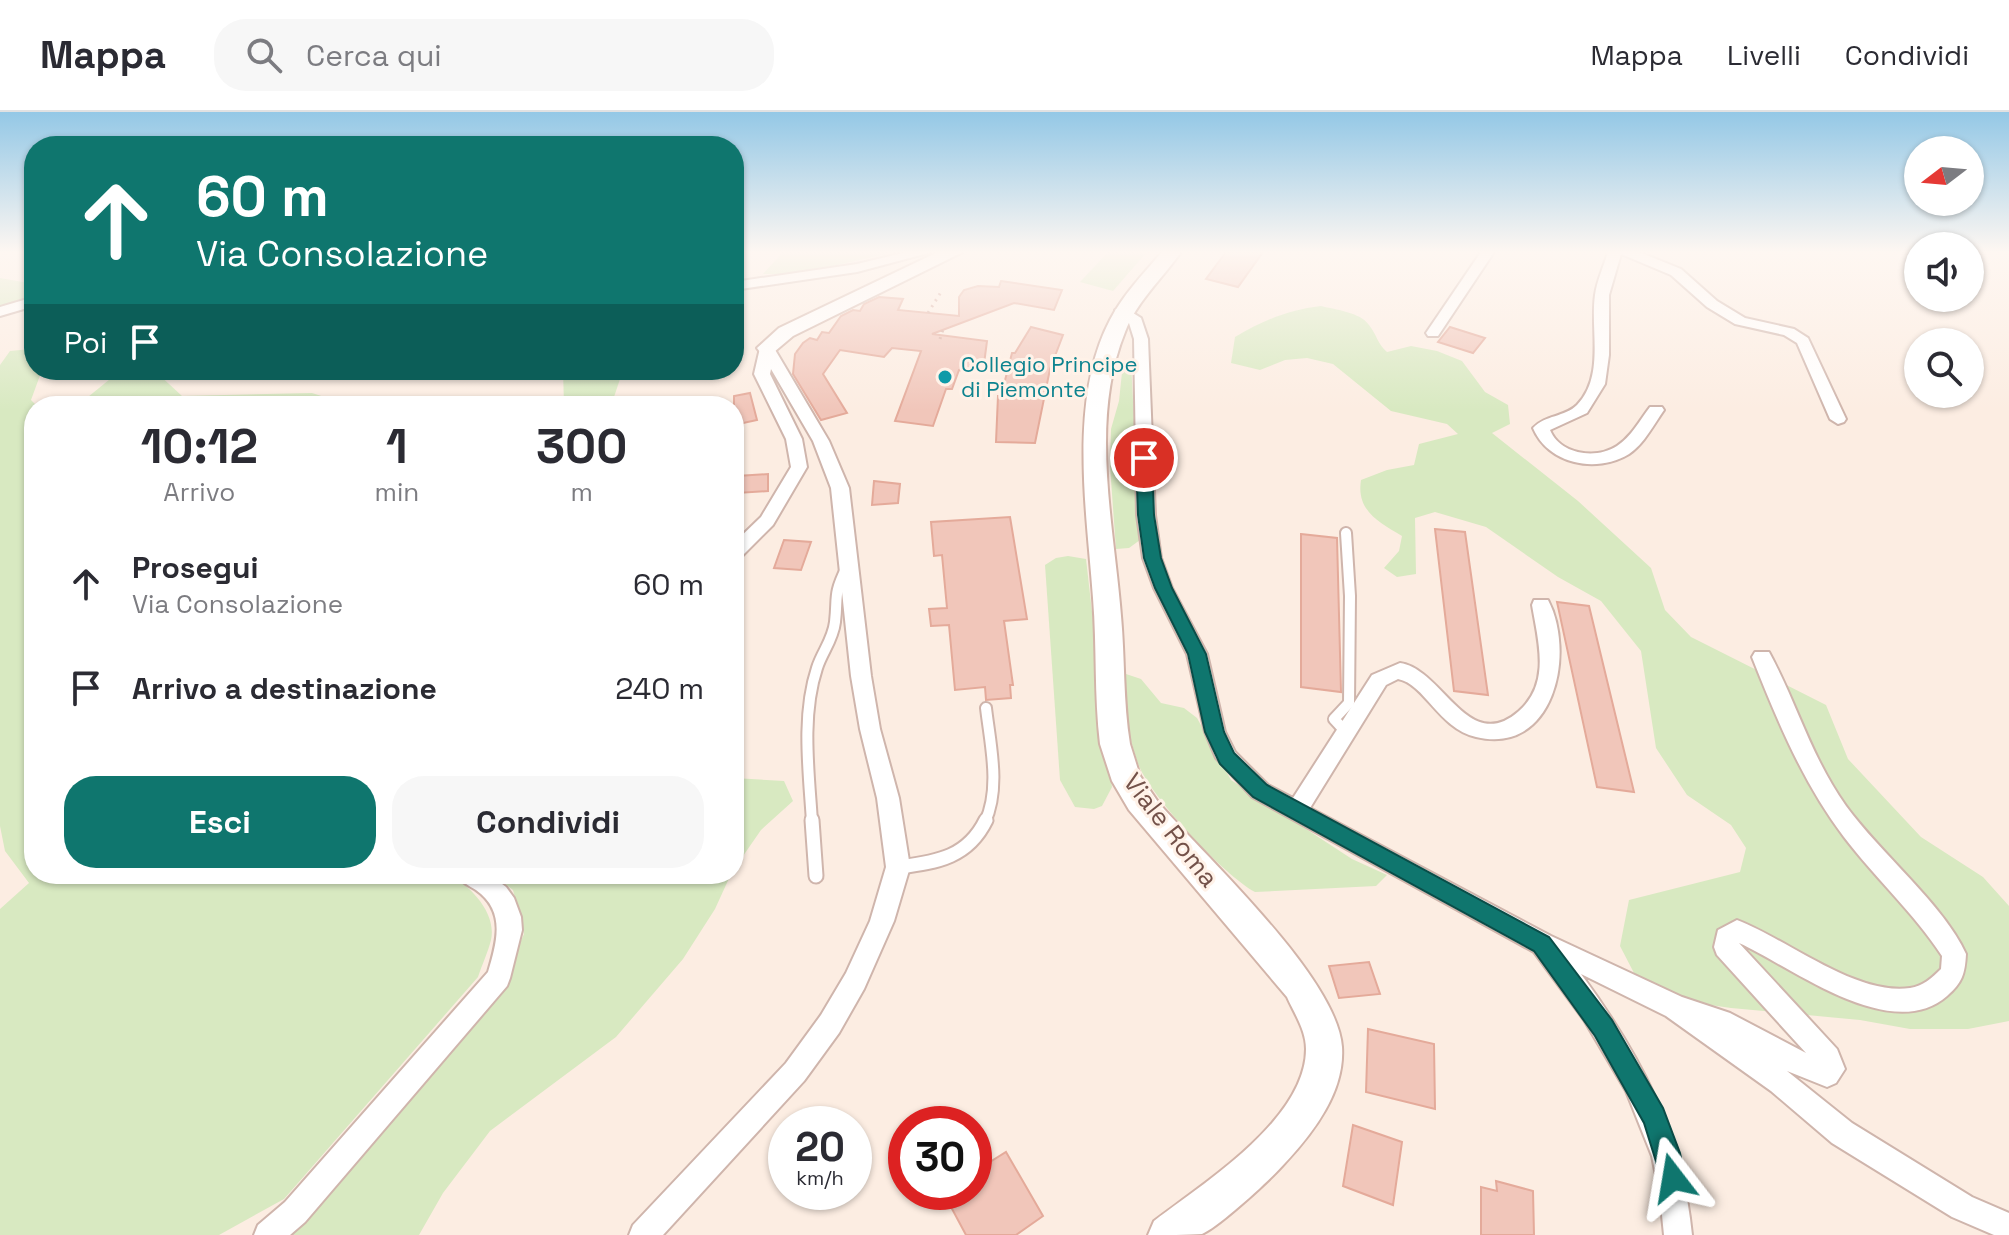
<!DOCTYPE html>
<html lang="it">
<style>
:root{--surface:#fff;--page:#f7f7f7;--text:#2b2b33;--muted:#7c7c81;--line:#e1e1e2;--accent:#0f766e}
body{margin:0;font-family:"Space Grotesk",sans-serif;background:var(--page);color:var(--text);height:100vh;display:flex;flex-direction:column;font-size:30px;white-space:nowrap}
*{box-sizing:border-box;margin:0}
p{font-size:26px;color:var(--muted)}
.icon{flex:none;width:44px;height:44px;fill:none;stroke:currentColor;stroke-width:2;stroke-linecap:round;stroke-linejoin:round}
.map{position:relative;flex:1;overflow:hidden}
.drawer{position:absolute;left:24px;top:284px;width:720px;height:488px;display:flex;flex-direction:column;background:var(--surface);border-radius:32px;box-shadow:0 2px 6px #0004}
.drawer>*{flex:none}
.top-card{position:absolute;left:24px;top:24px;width:720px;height:244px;border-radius:32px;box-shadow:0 2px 6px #0004;background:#0f766e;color:#fff;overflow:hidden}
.needle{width:52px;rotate:254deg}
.tools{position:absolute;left:1904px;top:24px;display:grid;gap:16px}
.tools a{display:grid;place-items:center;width:80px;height:80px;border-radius:50%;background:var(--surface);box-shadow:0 2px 6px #0004;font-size:40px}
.speed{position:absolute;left:768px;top:994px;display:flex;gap:16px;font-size:40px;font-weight:700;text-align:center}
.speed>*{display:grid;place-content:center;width:104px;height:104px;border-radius:50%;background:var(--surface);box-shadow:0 2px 6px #0004;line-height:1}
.speed small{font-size:20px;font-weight:400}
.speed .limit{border:12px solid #d22;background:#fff;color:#111}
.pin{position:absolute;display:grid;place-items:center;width:68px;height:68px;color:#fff;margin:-34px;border:4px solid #fff;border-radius:50%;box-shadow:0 2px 8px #0007}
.me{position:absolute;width:88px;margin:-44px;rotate:346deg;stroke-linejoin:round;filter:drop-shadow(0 0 6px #0008)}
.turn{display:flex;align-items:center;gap:28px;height:168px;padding:0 40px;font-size:36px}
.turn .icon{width:104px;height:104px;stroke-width:2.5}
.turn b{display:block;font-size:56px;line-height:68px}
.then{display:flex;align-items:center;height:76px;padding:0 40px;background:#0003;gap:16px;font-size:30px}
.eta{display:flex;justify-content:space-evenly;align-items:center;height:136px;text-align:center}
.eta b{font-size:48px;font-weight:700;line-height:56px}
.button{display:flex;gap:16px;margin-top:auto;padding:16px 40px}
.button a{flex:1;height:92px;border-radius:32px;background:var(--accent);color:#fff;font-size:32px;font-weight:700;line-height:92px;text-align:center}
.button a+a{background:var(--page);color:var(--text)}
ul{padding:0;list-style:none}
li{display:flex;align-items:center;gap:24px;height:104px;padding:0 40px}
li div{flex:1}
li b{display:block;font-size:30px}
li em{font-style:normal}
header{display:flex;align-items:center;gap:48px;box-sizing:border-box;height:112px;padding:0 40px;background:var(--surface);border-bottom:2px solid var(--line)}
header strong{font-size:38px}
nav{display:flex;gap:44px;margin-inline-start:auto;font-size:28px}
.search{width:560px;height:72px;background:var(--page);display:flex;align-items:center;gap:20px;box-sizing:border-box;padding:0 28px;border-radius:32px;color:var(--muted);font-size:30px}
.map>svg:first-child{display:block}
.green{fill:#d8e9c1}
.building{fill:#f1c6ba;stroke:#e4aa9a;stroke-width:2}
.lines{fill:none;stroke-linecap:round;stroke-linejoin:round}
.lane-far1-casing{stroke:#cfb5ac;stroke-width:14}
.lane-casing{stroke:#cfb5ac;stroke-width:17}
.street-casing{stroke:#cfb5ac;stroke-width:4}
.secondary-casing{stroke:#d2b4a9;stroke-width:4}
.path{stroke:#d6a99d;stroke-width:3;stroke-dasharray:2 5;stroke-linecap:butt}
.lane-far1{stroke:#fff;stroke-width:10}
.lane{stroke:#fff;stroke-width:13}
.street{fill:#fff;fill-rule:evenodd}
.secondary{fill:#fff;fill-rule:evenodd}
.route{fill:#0f766e;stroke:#0a4d48;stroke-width:2}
.culture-dot{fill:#0f9aa8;stroke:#fff2e8;stroke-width:3}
.labels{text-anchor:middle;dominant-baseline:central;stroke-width:6;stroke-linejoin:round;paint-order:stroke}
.far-culture-label{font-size:22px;fill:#0d838f;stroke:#fff2e8;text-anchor:start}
.street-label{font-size:26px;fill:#735149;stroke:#fff2e8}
</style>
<header>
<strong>Mappa</strong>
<div class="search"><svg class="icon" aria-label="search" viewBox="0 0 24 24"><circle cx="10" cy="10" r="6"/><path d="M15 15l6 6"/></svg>Cerca qui</div>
<nav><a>Mappa</a><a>Livelli</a><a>Condividi</a></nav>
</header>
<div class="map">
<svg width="2009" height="1123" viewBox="0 0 2009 1123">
<rect width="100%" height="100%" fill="#fcede2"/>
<!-- green -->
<g class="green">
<polygon points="783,140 895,140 797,162 763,162"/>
<polygon points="1108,140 1146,141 1113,179 1080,170"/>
<polygon points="0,166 34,172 34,186 0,198"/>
<path d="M 1321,194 C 1336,198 1360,200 1369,213 C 1377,223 1377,231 1387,240 L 1411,234 L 1437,239 L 1462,249 L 1485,280 L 1508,293 L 1510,312 L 1492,321 L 1578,389 L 1651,456 L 1665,498 L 1691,525 L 1826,593 L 1848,647 L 1921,725 L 1983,765 L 2009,794 L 2009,909 L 1968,917 L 1910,917 L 1860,908 L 1731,896 L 1669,887 L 1634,861 L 1620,834 L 1629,788 L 1740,760 L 1746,736 L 1731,713 L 1687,683 L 1656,636 L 1641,539 L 1601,489 L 1558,465 L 1486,415 L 1435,400 L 1415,406 L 1416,462 L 1397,465 L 1384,456 L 1399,439 L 1402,424 C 1379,410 1356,399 1361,368 L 1387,358 L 1414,353 L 1419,332 L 1458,322 L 1447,312 L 1391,299 L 1333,252 L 1307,246 L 1285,248 L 1260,258 L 1231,251 L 1235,225 C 1264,208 1288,198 1321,194 Z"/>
<path d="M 31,237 L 34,239 L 34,258 L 42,258 L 31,288 L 37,294 L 34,294 L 34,762 L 448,762 C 470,773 497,801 491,828 C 488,840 482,853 478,865 L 284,1087 L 219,1123 L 0,1123 L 0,797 L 29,771 L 5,739 L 0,714 L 0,253 L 10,239 Z"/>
<polygon points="1131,249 1140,428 1129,436 1116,437 1110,354 1111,317 1119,289 1123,251"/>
<polygon points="131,258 155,259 182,284 312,281 334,288 332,294 48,294 83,289 115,263"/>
<polygon points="563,258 623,258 611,294 564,294"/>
<polygon points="1068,444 1086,447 1112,675 1102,694 1094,697 1075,695 1060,668 1045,453 1056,446"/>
<path d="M 1123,561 L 1141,567 L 1161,591 L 1184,596 L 1197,606 L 1231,668 L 1352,747 L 1387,763 L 1376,774 L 1255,780 C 1224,763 1153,687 1139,654 C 1129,628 1125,597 1117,570 Z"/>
<polygon points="734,666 784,669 793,689 761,718 734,757"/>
<polygon points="491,762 731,762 715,797 683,847 616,925 490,1019 443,1081 419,1123 290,1123 502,872 524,822 513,778"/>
</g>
<!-- building -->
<g class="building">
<polygon points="1226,140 1263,140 1238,175 1206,167"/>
<polygon points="1001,169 1062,178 1054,198 1014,191 932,222 987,229 984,252 973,251 971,259 959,258 952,277 946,277 933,314 895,309 921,239 892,236 884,245 840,238 823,262 847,301 821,308 793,262 795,242 803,231 810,226 817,228 822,220 829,221 841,204 853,198 860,199 864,192 879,185 903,187 898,198 959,204 959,185 964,178 978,174 999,175"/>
<polygon points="1031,215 1063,223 1050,257 1035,331 996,330 998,284 1001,284 1012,241 1015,241"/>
<polygon points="1450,215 1485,226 1473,241 1438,230"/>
<polygon points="750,281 757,308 734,313 734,284"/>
<polygon points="768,362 768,379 737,381 737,364"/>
<polygon points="874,369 900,372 898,391 872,393"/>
<polygon points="1010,405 1027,507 1004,509 1013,573 1010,573 1011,586 986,588 985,575 955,578 949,513 931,514 929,497 947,496 942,443 934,444 931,410"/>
<polygon points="1435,417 1465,420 1488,583 1454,579"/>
<polygon points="1301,422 1337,426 1341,580 1301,575"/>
<polygon points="784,428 811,430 801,458 774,456"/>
<polygon points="1557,490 1589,494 1634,680 1597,675"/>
<polygon points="1369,850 1380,882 1339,886 1329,854"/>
<polygon points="1368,917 1434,932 1435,997 1366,980"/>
<polygon points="1353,1013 1402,1030 1393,1093 1343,1074"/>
<polygon points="1006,1040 1043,1104 1016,1123 966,1123 943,1080 974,1080 974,1060"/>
<polygon points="1496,1069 1533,1079 1534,1123 1481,1123 1481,1075 1497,1079"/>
</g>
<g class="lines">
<!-- lane-far1 casing -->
<g class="lane-far1-casing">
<g id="lane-far1">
<polyline points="1346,421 1350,484 1349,591 1334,607 1346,620"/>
<path d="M 812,710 C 809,661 801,604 817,556 C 822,540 833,528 835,510 C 838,484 833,484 846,457"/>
<path d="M 985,710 C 1001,676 990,631 986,596"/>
</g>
</g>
<!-- lane casing -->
<g class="lane-casing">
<g id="lane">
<polyline points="812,708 816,764"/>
<path d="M 900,755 C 938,750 968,745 986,708"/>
</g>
</g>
<!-- street casing -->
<g class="street-casing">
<g id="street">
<polygon points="907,140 932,140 857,160 734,178 734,170 857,152"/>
<polygon points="1481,140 1494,140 1438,224 1428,224 1426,221"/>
<path d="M 1608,140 L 1639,140 L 1681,157 L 1717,189 L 1745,206 L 1794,217 L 1808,226 L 1846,307 L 1844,310 L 1838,312 L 1830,307 L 1797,231 L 1784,223 L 1735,212 L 1707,195 L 1671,163 L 1621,142 L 1609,183 L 1609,243 L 1605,272 L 1587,301 L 1550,318 C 1560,342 1595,348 1617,334 C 1631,325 1640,308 1650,295 L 1662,295 L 1664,298 C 1654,312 1644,332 1629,342 C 1596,362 1548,352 1533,316 C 1545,303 1565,305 1577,293 C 1605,264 1590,218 1595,183 C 1597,168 1604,154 1608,140 Z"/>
<polygon points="34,185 34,194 0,204 0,195"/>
<path d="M 1122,194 L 1141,206 L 1148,227 L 1155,403 L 1161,446 L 1172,476 L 1207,542 L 1225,620 L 1235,640 L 1268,673 L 1293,686 L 1372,563 L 1400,551 C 1443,557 1468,644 1519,599 C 1551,571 1538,529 1532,493 L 1534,488 L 1548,488 C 1576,541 1554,644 1476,625 C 1438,616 1425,572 1398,567 L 1386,573 L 1310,696 L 1551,824 L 1682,885 L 1730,901 L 1806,941 L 1717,843 L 1714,835 L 1718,818 L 1737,808 C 1787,827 1856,884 1910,876 C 1923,874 1932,866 1941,857 L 1942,844 C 1914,801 1875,766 1844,725 C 1803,671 1777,608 1752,545 L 1755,540 L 1769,540 C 1797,591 1810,643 1846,694 C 1880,741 1944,793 1966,842 C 1965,862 1962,871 1947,884 C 1891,933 1792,855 1739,831 L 1837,937 L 1845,957 L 1836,971 L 1827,975 L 1787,959 L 1852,1011 L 1972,1085 L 2009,1101 L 2009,1123 L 1994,1123 L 1952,1105 L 1832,1031 L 1771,979 L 1666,904 L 1581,862 C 1641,944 1682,1021 1692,1123 L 1664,1123 L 1660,1083 L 1652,1044 L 1626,979 L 1584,908 L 1534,840 L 1252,685 L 1216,646 L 1205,620 L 1187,542 L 1154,476 L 1143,446 L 1137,403 L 1134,227 L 1129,211 L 1115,198 Z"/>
<polygon points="767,232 774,236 829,329 849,376 871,564 880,617 899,686 910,755 894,809 864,877 839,921 804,969 663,1123 629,1123 633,1113 786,951 821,903 846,861 870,809 886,755 877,686 860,617 851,564 831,376 813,329 771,257 770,262 802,327 807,355 773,413 740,446 734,448 734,431 761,405 791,355 786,327 754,262 760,236"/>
<path d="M 457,762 L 489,762 L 506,775 L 514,786 L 521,805 L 522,818 L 510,866 L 507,874 L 305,1110 L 290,1123 L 254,1123 L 258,1113 L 285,1090 L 488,860 C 497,830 506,799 476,778 C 468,773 462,771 457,762 Z"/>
</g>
</g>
<!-- secondary casing -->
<g class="secondary-casing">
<g id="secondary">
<polygon points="938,140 963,140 793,224 774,240 760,240 757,236 779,216"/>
<path d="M 1162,140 L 1181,140 C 1162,167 1137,189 1125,220 C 1089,308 1114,413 1121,504 C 1125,547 1123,590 1130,632 L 1140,664 L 1158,690 C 1205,745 1337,865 1342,935 C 1345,979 1314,1020 1285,1051 C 1271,1067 1220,1114 1202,1122 C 1189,1123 1163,1123 1148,1123 L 1154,1109 C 1204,1071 1306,1007 1306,937 C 1306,918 1294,901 1287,885 L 1129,698 L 1112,669 L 1100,632 C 1094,584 1097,535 1093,486 C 1087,400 1068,288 1110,208 C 1123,183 1143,162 1162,140 Z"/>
</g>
</g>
<!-- path -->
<g class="path">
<polyline points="928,201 941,180"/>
<polyline points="940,227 944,214"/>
</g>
<!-- lane-far1 -->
<use href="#lane-far1" class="lane-far1"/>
<!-- lane -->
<use href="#lane" class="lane"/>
<!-- street -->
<use href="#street" class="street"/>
<!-- secondary -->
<use href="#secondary" class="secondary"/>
</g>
<!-- sky -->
<linearGradient id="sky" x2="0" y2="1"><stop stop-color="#94c8e6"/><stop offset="0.47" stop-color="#fef7f2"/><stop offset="1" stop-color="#fef7f2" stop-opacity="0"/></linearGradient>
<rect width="2009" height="298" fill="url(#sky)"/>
<!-- route -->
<polygon class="route" points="1144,341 1152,346 1154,403 1161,446 1172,476 1206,542 1224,620 1234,641 1267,673 1549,825 1612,908 1663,996 1680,1041 1685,1066 1682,1075 1673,1079 1664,1075 1644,1011 1595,924 1534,839 1253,685 1220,652 1205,620 1188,542 1155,476 1144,446 1138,403 1136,346"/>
<!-- markers -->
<circle class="culture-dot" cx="945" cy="265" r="8"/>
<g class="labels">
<!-- far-culture labels -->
<g class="far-culture-label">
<text x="961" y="252">Collegio Principe<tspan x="961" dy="25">di Piemonte</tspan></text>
</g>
<!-- street labels -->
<g class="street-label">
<text transform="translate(1171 718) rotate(52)">Viale Roma</text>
</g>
</g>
</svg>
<div class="tools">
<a><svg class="needle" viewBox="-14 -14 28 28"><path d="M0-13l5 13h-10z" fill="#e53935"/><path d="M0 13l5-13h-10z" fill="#7c7c81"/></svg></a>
<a><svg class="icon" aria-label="sound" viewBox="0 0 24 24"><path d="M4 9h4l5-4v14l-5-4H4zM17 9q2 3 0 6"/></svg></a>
<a><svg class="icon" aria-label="search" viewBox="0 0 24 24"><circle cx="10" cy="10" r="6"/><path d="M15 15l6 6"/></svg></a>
</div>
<div class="speed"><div>20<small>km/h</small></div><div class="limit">30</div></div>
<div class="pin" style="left:1144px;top:346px;background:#d93025"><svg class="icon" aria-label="arrive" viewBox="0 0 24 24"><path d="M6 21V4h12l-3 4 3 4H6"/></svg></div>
<svg class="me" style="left:1673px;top:1066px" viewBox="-20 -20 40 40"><path d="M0-17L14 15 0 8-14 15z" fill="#0f766e" stroke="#fff" stroke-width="4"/></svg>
<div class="top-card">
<div class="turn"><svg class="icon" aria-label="ahead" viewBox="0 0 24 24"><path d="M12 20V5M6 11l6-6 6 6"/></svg><div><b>60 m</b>Via Consolazione</div></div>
<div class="then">Poi<svg class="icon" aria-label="arrive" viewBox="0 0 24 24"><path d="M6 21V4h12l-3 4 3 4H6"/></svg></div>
</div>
<section class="drawer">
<div class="eta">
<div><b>10:12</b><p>Arrivo</p></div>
<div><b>1</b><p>min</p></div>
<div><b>300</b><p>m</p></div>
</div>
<ul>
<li><svg class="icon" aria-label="ahead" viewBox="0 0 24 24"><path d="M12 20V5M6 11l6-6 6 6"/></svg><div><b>Prosegui</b><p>Via Consolazione</p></div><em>60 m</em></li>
<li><svg class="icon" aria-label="arrive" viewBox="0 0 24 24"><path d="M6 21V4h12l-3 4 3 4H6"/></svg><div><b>Arrivo a destinazione</b></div><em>240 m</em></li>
</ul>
<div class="button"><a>Esci</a><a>Condividi</a></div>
</section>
</div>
